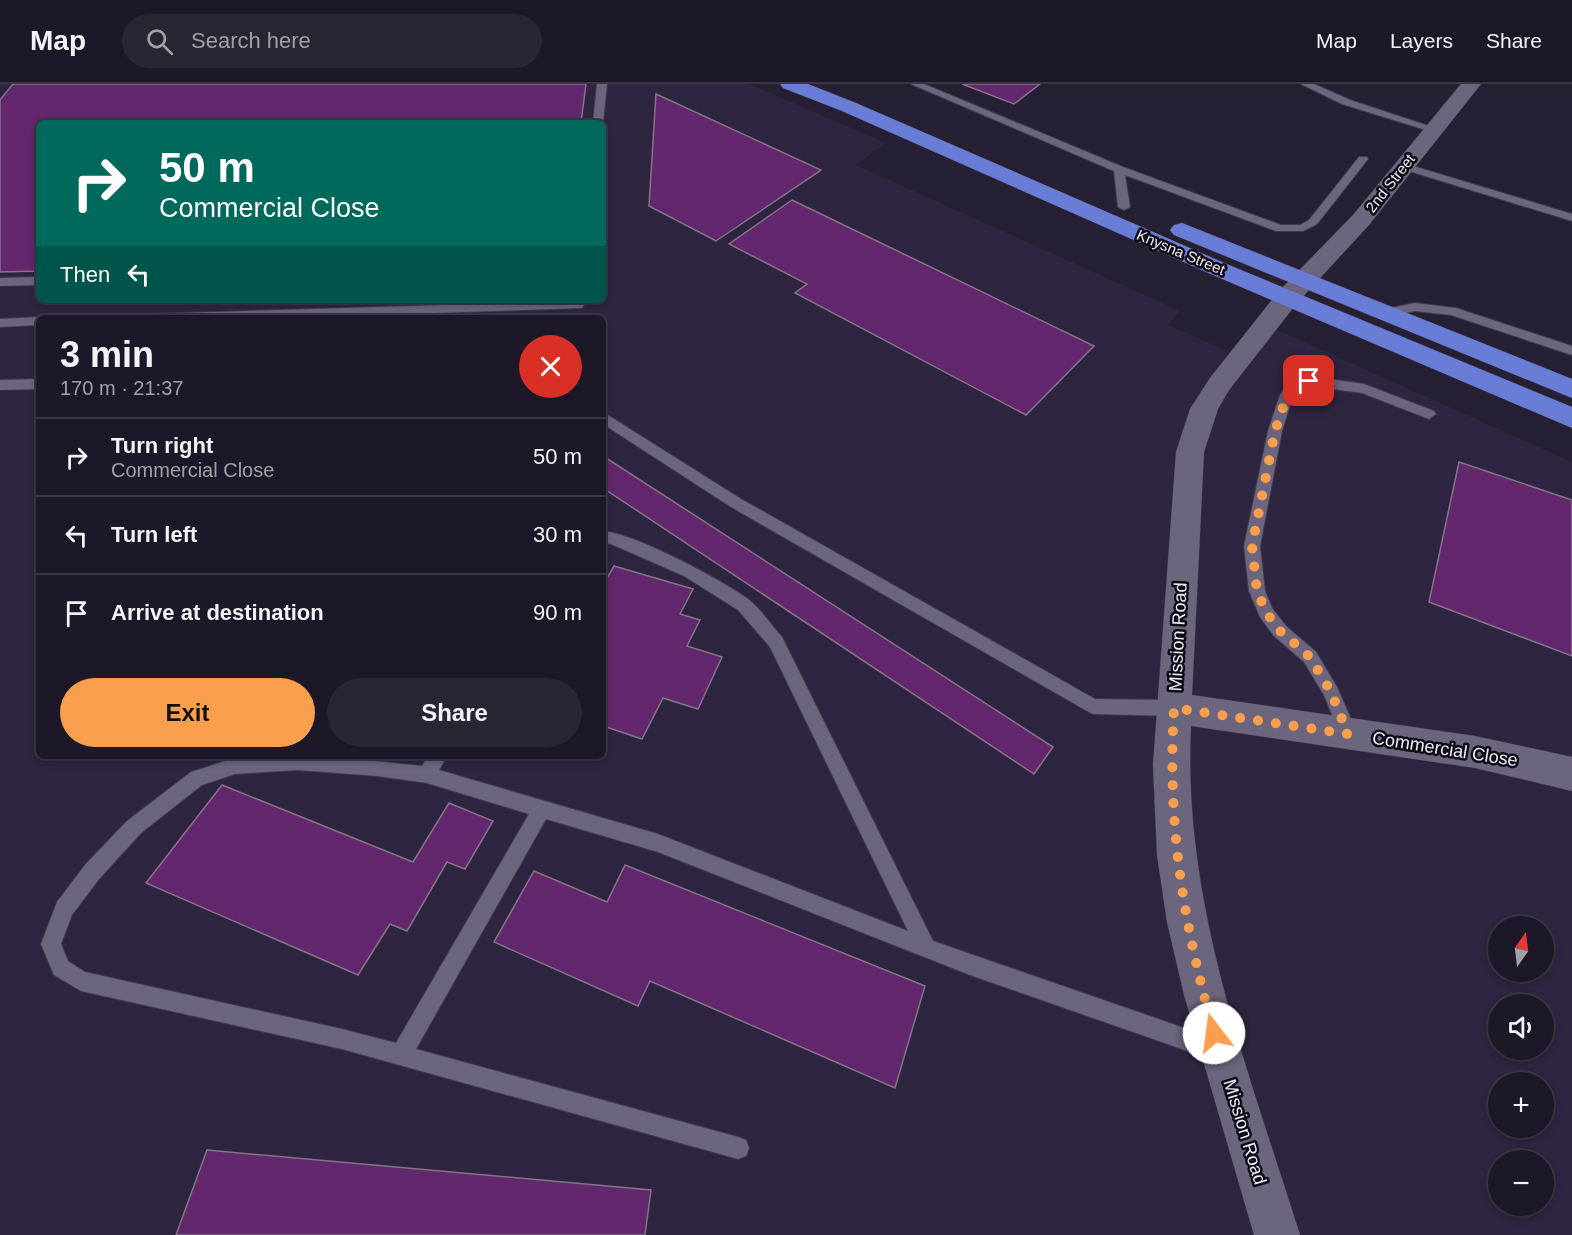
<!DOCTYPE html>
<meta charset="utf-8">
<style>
:root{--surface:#1c1827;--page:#292533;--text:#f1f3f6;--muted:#a0a0a7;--line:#3a3744;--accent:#fa9f4e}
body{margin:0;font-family:Helvetica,sans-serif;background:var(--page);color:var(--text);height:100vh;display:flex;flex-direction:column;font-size:22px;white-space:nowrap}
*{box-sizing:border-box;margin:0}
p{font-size:20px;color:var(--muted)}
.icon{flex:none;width:33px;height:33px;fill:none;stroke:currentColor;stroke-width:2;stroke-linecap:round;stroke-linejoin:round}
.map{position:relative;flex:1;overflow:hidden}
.panel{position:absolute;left:36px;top:231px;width:570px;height:444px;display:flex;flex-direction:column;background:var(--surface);border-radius:9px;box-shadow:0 3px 9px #0003,0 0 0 2px var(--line)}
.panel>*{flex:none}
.banner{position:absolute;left:36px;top:36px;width:570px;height:183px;border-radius:9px;box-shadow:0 3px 9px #0003,0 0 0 2px var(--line);background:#00695c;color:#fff;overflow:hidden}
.needle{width:39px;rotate:14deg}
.controls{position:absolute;left:1488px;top:832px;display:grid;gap:12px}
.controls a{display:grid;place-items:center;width:66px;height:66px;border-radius:50%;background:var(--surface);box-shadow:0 3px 9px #0003,0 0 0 2px var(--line);font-size:30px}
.pin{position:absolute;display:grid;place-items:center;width:51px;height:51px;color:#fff;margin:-26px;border-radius:12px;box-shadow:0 3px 9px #0006}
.me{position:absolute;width:66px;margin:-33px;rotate:345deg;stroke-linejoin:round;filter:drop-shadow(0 0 4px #0008)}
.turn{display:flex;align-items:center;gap:21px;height:126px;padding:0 24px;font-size:27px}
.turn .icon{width:78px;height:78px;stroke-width:2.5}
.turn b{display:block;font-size:42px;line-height:51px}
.then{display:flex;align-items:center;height:57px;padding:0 24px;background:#0003;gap:12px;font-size:22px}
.round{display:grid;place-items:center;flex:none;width:63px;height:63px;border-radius:32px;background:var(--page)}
.overview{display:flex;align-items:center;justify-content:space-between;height:102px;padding:0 24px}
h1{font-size:36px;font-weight:800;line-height:45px}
.primary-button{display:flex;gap:12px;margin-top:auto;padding:12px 24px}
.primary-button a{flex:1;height:69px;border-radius:36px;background:var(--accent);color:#111;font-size:24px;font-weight:800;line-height:69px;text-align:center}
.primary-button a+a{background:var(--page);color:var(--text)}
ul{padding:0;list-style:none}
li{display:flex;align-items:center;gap:18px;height:78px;padding:0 24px;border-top:2px solid var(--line)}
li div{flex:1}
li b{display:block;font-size:22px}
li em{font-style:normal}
header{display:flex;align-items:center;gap:36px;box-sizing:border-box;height:84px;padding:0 30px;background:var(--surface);border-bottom:2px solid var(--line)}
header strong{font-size:28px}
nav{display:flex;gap:33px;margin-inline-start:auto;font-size:21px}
.search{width:420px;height:54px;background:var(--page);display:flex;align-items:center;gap:15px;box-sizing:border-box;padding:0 21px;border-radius:33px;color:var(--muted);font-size:22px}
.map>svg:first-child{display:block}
.built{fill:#2e2540;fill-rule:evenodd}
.building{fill:#62276c;stroke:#857388;stroke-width:1.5}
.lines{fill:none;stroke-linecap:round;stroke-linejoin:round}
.lane-casing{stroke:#403b4c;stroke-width:2}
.street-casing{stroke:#403b4c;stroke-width:1}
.highway-casing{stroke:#403b4c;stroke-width:1}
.lane{fill:#6b657d;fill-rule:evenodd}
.street{fill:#6b657d;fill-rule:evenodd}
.highway{fill:#6a7dd6;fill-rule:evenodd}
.route{stroke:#fa9f4e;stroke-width:10;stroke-dasharray:0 18}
.labels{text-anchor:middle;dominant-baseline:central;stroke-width:5;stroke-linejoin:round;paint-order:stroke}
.far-street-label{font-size:15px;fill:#f0ecfa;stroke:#0e0b14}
.street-label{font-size:18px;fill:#f0ecfa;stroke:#0e0b14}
</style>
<header>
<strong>Map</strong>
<div class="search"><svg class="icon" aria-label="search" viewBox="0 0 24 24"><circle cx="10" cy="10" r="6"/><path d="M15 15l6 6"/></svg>Search here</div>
<nav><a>Map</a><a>Layers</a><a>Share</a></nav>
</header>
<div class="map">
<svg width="1572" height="1151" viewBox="0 0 1572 1151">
<rect width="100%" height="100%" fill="#262034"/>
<!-- built -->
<path class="built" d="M 0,0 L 749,0 L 886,59 L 856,81 L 1180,227 L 1168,241 L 1241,273 L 1266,241 L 1572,378 L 1572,1151 L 0,1151 ZM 39,39 L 603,39 L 603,216 L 39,216 ZM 39,234 L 603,234 L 603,672 L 39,672 ZM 1498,843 L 1544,843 L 1544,888 L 1498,888 ZM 1498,921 L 1544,921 L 1544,966 L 1498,966 ZM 1498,999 L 1544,999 L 1544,1044 L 1498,1044 ZM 1498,1077 L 1544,1077 L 1544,1122 L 1498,1122 Z"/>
<!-- building -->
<g class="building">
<polygon points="13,0 586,0 581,39 39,39 39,187 0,188 0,16"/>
<polygon points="962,0 1040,0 1014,20"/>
<polygon points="656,10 821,86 716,157 649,122"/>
<polygon points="792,116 1094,262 1026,331 795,209 807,200 729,160"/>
<polygon points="603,372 1053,663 1034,690 603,404"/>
<polygon points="1459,378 1572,416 1572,572 1429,518"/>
<polygon points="614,482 693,505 680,530 700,536 687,562 722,573 698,625 663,614 642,655 603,642 603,501"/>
<polygon points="222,701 413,778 449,719 493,737 465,785 447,778 407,847 390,840 358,891 146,799"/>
<polygon points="625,781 925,902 895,1004 650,897 638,922 494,858 534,787 607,818"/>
<polygon points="207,1066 651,1106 645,1151 176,1151"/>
</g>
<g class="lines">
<!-- lane casing -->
<g class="lane-casing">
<g id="lane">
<polygon points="597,0 607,0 603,39 593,39"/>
<polygon points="911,0 924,0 1123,83 1281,141 1300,141 1309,136 1359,73 1367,73 1368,75 1317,140 1303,147 1276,147 1125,91 1130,123 1124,126 1118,123 1114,87"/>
<polygon points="1301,0 1314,0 1350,16 1438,45 1429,47 1342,20"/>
<polygon points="1403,79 1572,130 1572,137 1399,84 1399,80"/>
<polygon points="39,193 39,201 0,202 0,194"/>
<polygon points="578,217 584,221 582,224 282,234 142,234 148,230"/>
<polygon points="1415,219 1456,224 1572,262 1572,271 1451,231 1415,227 1385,233 1379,229 1381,226"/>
<polygon points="39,233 43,234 39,234 39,241 0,243 0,235"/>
<polygon points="1309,292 1364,300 1434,327 1436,330 1429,335 1362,309 1310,302 1298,306 1293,312 1282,347 1260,462 1265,507 1272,524 1286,542 1316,568 1337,603 1357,649 1354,655 1348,657 1342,655 1324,611 1304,578 1274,552 1260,533 1249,507 1244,462 1268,347 1280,311 1288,300"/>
<polygon points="39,295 39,305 0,306 0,296"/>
<polygon points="603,328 741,415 1095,615 1174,616 1180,619 1183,624 1180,629 1174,632 1093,630 1087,627 731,423 603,340"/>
<path d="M 603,447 C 636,450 720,495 748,515 C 761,525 771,541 782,553 L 933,857 L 1219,956 L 1226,960 L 1230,967 L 1226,974 L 1219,978 L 970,891 L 658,768 L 546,735 L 416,965 L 738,1053 L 746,1056 L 749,1064 L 746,1072 L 738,1075 L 342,965 L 81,907 L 54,891 L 41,860 L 57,818 L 85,781 L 127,737 L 191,688 L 235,674 L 264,672 L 326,672 L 422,682 L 428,672 L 447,672 L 439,686 L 658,750 L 908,847 L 770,563 L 738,526 L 684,492 L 611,460 L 603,459 ZM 298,686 L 377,692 L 427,699 L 529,730 L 396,959 L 342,945 L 85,888 L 68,877 L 61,860 L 72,831 L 99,795 L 141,749 L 202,701 L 235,690 Z"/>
</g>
</g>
<!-- street casing -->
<g class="street-casing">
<path id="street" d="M 1461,0 L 1481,0 L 1369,141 L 1297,219 L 1229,306 L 1218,325 L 1204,368 L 1192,611 L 1475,652 L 1572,673 L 1572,707 L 1475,684 L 1191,642 C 1182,819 1248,985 1300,1151 L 1254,1151 L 1184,911 L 1167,838 L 1157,771 L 1153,681 L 1176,368 L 1190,325 L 1210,294 L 1279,207 L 1353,131 Z"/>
</g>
<!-- highway casing -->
<g class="highway-casing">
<g id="highway">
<polygon points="780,0 808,0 856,19 1229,181 1572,323 1572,344 1213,191 842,27 783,4"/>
<polygon points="1182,139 1572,295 1572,314 1174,151 1170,146 1174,141"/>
</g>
</g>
<!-- lane -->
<use href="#lane" class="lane"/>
<!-- street -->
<use href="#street" class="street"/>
<!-- highway -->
<use href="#highway" class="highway"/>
</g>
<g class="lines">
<!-- route -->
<path class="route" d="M 1214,949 C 1183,837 1167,741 1174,624 L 1348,650 L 1331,608 L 1310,573 L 1280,547 L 1266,528 L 1257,507 L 1252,462 L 1275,347 L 1287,312 L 1293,303 L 1309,297"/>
</g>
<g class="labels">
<!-- far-street labels -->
<g class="far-street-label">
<text transform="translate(1390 99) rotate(-52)">2nd Street</text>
<text transform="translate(1181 168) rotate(23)">Knysna Street</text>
</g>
<!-- street labels -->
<g class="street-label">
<text transform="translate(1178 553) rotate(-87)">Mission Road</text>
<text transform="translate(1445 665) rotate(9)">Commercial Close</text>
<text transform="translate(1245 1048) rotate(73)">Mission Road</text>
</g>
</g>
</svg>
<div class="controls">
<a><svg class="needle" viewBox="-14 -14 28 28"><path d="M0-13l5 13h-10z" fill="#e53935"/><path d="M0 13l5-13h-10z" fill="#a0a0a7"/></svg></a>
<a><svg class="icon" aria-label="sound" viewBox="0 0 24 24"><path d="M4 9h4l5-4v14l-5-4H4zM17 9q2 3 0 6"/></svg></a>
<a>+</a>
<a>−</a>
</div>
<div class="pin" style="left:1309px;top:297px;background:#d93025"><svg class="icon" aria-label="arrive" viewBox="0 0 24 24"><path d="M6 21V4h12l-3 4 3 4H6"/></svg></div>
<svg class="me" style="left:1214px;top:949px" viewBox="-20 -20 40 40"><circle r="19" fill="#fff"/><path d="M0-13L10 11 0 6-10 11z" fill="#fa9f4e"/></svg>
<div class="banner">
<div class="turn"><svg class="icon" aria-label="right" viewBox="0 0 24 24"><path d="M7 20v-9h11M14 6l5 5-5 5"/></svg><div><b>50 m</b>Commercial Close</div></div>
<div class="then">Then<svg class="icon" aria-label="left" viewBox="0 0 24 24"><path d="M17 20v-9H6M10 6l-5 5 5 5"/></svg></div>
</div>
<section class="panel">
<div class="overview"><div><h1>3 min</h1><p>170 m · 21:37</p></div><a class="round" style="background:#d93025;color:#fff"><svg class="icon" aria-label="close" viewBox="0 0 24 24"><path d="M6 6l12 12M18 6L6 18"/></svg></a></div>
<ul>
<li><svg class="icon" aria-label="right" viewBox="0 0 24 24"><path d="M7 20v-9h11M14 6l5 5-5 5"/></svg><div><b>Turn right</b><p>Commercial Close</p></div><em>50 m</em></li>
<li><svg class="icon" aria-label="left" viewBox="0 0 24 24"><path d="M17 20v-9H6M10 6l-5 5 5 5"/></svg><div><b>Turn left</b></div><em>30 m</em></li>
<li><svg class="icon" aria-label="arrive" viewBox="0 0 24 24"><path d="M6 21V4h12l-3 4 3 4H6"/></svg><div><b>Arrive at destination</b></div><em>90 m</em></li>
</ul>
<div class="primary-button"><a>Exit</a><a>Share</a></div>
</section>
</div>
